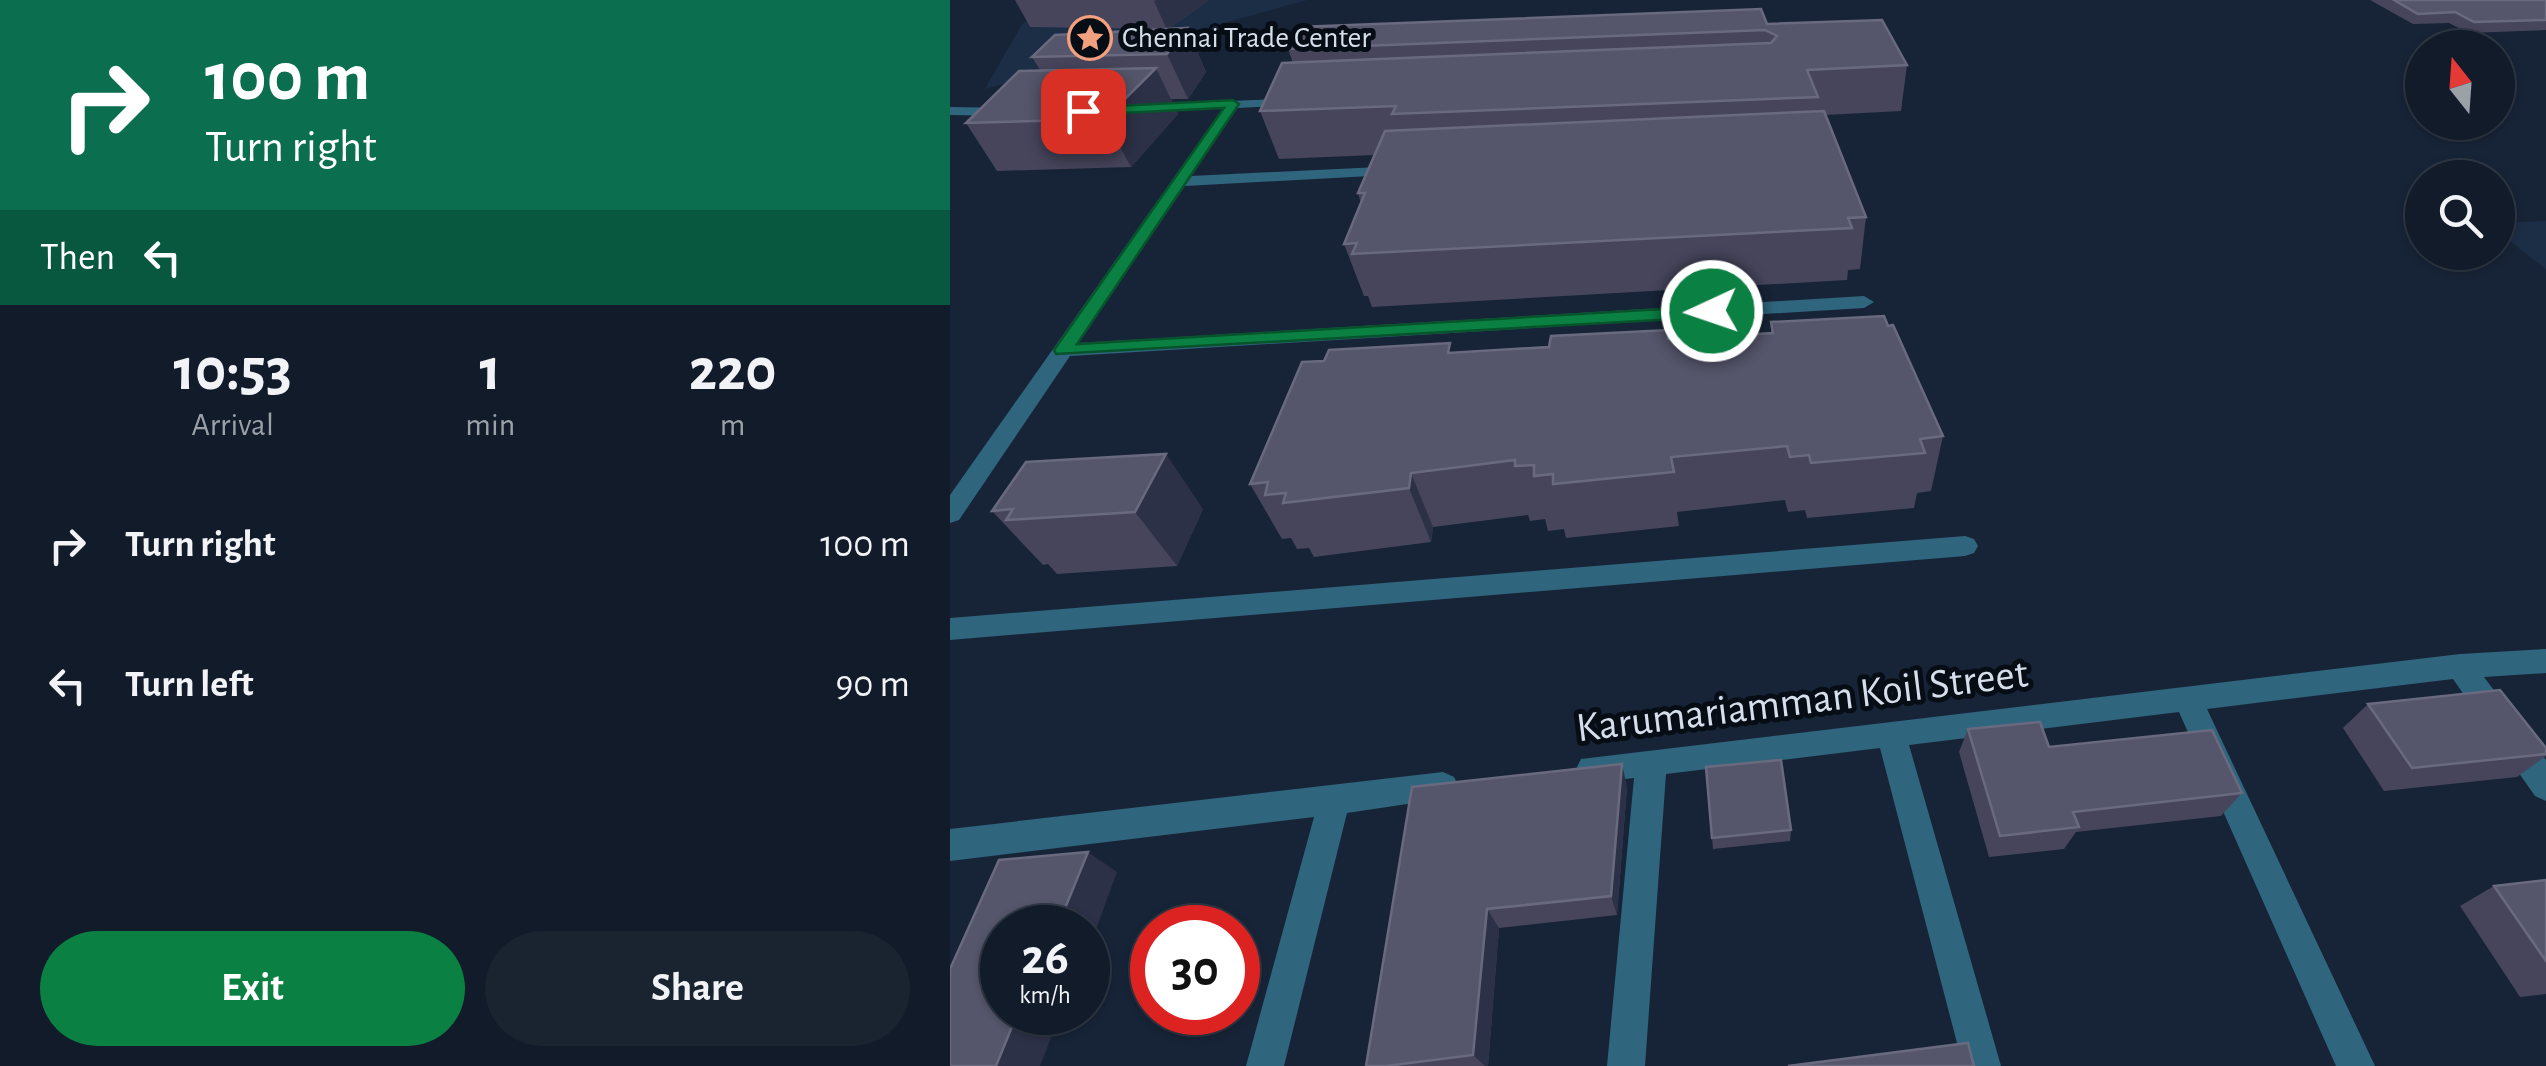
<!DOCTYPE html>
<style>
:root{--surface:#111b29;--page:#1a2431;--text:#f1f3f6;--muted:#9ca1a8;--line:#303946;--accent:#0b8043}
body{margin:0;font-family:"Alegreya Sans",sans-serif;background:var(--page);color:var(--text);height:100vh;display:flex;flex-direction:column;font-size:38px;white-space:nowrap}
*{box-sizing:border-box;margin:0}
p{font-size:32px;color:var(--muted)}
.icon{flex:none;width:55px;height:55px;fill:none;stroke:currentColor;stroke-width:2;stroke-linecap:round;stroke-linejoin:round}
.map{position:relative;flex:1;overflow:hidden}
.side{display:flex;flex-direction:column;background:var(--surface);width:950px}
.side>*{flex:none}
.banner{background:#0b6e4f;color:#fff;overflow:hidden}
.needle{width:65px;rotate:343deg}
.buttons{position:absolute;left:1455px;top:30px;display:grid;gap:20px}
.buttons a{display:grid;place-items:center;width:110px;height:110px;border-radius:50%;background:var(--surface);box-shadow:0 2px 8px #0004,0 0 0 2px var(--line);font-size:50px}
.speed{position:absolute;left:30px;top:905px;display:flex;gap:20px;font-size:50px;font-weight:700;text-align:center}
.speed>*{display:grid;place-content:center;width:130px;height:130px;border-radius:50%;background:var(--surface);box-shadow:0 2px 8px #0004,0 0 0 2px var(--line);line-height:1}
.speed small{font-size:25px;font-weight:400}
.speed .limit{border:15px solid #d22;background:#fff;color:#111}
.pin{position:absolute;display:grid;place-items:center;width:85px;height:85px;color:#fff;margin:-42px;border-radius:20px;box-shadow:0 5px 15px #0006}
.me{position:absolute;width:110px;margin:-55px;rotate:267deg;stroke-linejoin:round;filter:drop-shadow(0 0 8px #0008)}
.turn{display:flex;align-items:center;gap:35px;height:210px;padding:0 40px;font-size:45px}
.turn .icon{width:130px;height:130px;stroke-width:2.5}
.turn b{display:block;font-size:70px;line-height:85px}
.then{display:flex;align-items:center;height:95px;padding:0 40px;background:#0003;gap:20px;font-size:38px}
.eta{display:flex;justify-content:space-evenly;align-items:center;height:170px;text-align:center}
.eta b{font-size:60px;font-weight:700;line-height:70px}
.primary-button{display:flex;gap:20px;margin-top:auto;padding:20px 40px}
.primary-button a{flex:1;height:115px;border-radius:60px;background:var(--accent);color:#fff;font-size:40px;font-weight:700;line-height:115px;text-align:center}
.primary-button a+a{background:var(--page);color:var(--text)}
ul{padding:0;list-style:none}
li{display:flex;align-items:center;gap:30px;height:140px;padding:0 40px}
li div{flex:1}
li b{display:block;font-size:38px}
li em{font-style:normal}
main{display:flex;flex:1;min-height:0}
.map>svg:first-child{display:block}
.built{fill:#1c2d46}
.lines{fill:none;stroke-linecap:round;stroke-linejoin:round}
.minor{fill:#2f667e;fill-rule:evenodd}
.wall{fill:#46455c}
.shaded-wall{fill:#2d3147}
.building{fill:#55556b;stroke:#696a7f;stroke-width:2.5}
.route{fill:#0b8043;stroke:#07532c;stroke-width:2.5}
.labels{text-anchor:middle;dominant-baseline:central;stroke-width:10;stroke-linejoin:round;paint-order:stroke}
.far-poi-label{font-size:30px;fill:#d5deeb;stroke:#070d15;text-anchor:start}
.near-street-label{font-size:42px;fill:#d5deeb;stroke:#070d15}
</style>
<main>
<section class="side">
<div class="banner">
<div class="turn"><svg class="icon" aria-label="right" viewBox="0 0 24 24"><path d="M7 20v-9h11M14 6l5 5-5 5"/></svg><div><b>100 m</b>Turn right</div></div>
<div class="then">Then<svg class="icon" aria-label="left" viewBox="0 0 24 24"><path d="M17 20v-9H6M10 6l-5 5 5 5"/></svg></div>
</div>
<div class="eta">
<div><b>10:53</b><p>Arrival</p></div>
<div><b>1</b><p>min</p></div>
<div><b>220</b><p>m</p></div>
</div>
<ul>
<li><svg class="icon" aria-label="right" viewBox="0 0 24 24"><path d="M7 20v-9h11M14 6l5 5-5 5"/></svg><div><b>Turn right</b></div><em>100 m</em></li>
<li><svg class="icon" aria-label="left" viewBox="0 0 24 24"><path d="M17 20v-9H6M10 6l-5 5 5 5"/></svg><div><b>Turn left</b></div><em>90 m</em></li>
</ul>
<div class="primary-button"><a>Exit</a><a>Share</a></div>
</section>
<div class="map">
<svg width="1596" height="1066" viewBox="0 0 1596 1066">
<rect width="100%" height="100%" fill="#172437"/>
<!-- built -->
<g class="built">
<polygon points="113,0 357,0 35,89 72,24"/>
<polygon points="1596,221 1596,269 1548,232 1548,223"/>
</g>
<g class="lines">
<!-- minor -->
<g class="minor">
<polygon points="350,98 352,101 345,105 287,108 241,176 450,166 458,171 456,174 235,186 128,343 914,296 924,302 914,308 120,356 9,520 0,523 0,495 273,108 191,112 186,111 186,105"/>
<polygon points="0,107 61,108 68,112 61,116 0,115"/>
<polygon points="1015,536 1024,539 1028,546 1024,553 1015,556 0,640 0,618"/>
<polygon points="1596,649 1596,673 1534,677 1596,760 1596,801 1585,796 1503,679 1257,709 1425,1066 1386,1066 1229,712 959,745 1051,1066 1013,1066 930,748 716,774 695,1066 657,1066 684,778 642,783 631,779 626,769 631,759 1510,654"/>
<polygon points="493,772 504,777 509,787 504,797 397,813 334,1066 296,1066 364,817 0,861 0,829"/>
</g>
</g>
<!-- wall -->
<g class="wall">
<polygon points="65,0 259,0 218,29 237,28 256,72 238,99 221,99 228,114 181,167 47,171 16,123 90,70 82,57 211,29 80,27"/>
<polygon points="1420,0 1596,0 1596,30 1518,33 1499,23 1463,24"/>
<polygon points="817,24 957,65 951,111 875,115 916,217 910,269 898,270 897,280 422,307 418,296 414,296 394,244 411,203 408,193 424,155 329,159 310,111 343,63 338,49"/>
<polygon points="821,322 938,326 993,436 981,491 967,493 964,508 857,518 855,510 838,512 835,500 727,512 729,526 616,538 614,529 598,531 595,519 580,521 578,515 483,527 481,542 364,557 359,548 347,549 341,538 332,539 300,484 502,352 821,333"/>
<polygon points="76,462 253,509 227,566 107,574 98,564 93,565 42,511"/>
<polygon points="1418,704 1596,748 1596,756 1567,777 1434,791 1393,728"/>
<polygon points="1018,729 1099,747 1292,793 1271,816 1126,832 1114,849 1039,857 1009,752"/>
<polygon points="756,767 841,830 840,841 763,849"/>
<polygon points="462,787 677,787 667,915 549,928 538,1066 416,1066"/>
<polygon points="1596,880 1596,994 1570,997 1510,906 1544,886"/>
</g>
<!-- shaded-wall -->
<g class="shaded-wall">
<polygon points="206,0 259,0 217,30 204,1"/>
<polygon points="237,28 256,72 238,99 217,54"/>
<polygon points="206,68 228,114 181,167 155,119"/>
<polygon points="216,454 253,509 227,566 185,512"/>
<polygon points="461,473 483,527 481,542 459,488"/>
<polygon points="672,764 677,787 667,915 661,896"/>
<polygon points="138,852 167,872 138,951 138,928 107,928"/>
<polygon points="537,909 549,928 538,1066 535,1066 523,1055"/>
<polygon points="68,1012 111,1012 90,1066 46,1066"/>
</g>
<!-- building -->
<g class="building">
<polygon points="1444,0 1596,0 1596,20 1524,22 1505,12 1468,14"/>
<polygon points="811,9 817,24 932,20 957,65 857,70 868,97 442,114 446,106 310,111 332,63 821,43 827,36 815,30 338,49 348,27"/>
<polygon points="237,28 217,54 82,57 105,35"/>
<polygon points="206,68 155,119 16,123 69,71"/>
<polygon points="874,111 916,217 898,218 902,228 402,254 407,243 394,244 415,193 408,193 435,131"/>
<polygon points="934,316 938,326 943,325 993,436 970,439 975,453 861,463 859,455 840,457 837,446 721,457 724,472 603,484 603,474 584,476 584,465 565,466 565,460 461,473 459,488 333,503 336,493 315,495 318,482 300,484 352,362 374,361 379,350 500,343 498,353 599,347 601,336 718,330 718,339 823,333 821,322"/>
<polygon points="216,454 185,512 56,520 63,509 42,511 76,462"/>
<polygon points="1550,690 1596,748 1596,754 1462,768 1418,704"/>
<polygon points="1090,722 1099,747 1262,730 1292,793 1123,812 1129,827 1050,836 1018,729"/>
<polygon points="831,760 841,830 762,838 756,767"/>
<polygon points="672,764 661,896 537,909 523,1055 436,1066 416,1066 462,787"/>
<polygon points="138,852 107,928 52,928 52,1012 68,1012 46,1066 0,1066 0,969 49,860"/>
<polygon points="1596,880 1596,961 1544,886"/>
<polygon points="1018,1043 1024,1066 838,1066"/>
</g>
<!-- route -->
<polygon class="route" points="283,100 289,104 127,344 762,306 770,311 762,317 106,354 104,350 274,108 133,115 128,113 128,108"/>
<!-- icons -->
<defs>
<g id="sight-ring" transform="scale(2.25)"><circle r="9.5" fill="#070d15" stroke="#f2a07e" stroke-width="1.5"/><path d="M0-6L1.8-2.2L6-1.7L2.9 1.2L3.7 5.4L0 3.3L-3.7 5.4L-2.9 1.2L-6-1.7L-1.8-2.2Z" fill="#f2a07e"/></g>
</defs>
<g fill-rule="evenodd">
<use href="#sight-ring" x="140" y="38"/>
</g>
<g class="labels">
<!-- far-poi labels -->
<g class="far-poi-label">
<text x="172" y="38">Chennai Trade Center</text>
</g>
<!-- near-street labels -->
<g class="near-street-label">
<text transform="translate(852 701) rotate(-7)">Karumariamman Koil Street</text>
</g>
</g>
</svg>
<div class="buttons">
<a><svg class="needle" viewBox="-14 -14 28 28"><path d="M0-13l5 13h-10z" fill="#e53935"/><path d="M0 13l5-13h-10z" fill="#9ca1a8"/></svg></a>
<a><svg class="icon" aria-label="search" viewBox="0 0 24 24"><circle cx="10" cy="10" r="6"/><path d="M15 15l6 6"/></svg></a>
</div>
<div class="speed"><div>26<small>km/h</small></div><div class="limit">30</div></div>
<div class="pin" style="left:133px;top:111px;background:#d93025"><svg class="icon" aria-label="arrive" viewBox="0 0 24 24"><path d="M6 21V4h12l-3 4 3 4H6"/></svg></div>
<svg class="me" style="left:762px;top:311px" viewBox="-20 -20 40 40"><circle r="17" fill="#0b8043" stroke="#fff" stroke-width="3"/><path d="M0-11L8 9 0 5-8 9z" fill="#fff"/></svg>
</div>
</main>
